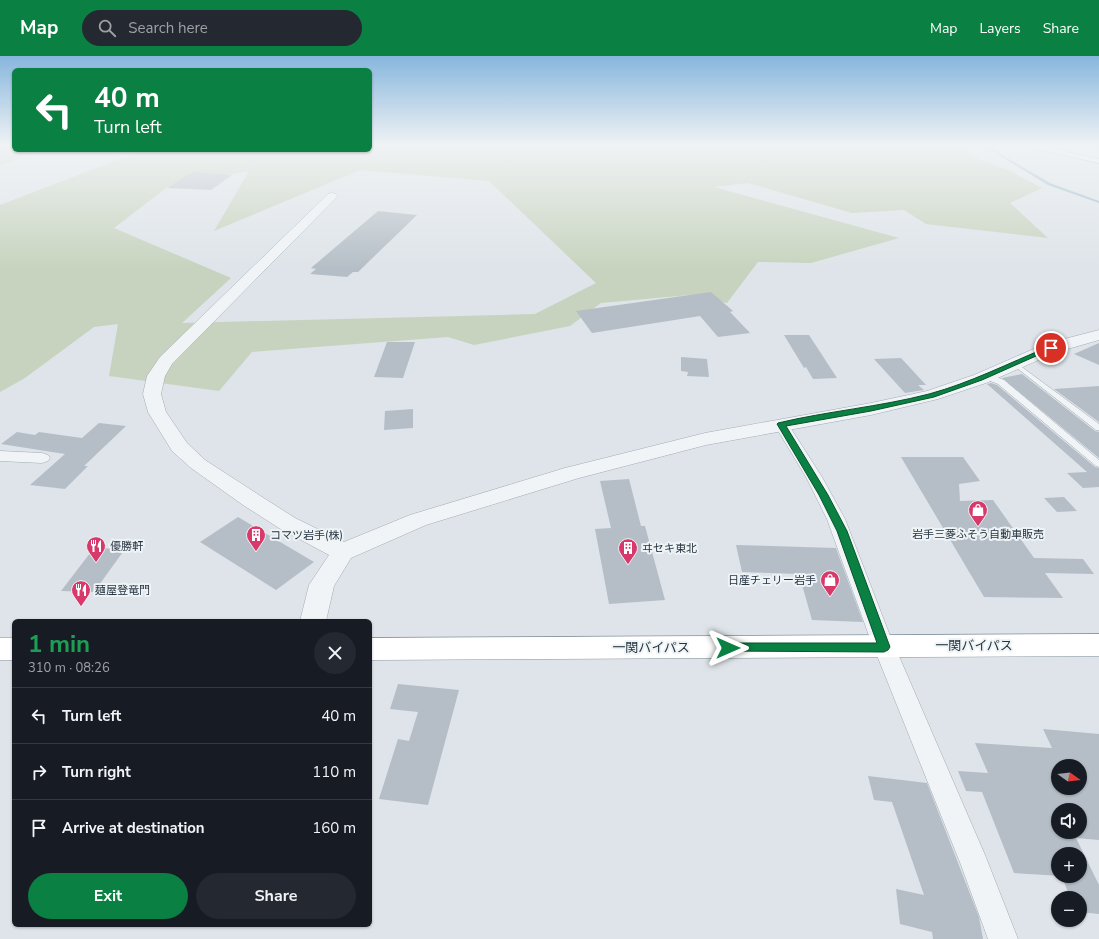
<!DOCTYPE html>
<meta charset="utf-8">
<style>
:root{--surface:#171b24;--page:#242831;--text:#f1f3f6;--muted:#9ea1a6;--line:#363941;--accent:#0b8043}
body{margin:0;font-family:"Nunito Sans","Noto Sans JP",sans-serif;background:var(--page);color:var(--text);height:100vh;display:flex;flex-direction:column;font-size:15px;white-space:nowrap}
*{box-sizing:border-box;margin:0}
p{font-size:13px;color:var(--muted)}
.icon{flex:none;width:22px;height:22px;fill:none;stroke:currentColor;stroke-width:2;stroke-linecap:round;stroke-linejoin:round}
.map{position:relative;flex:1;overflow:hidden}
.sheet{position:absolute;left:12px;top:563px;width:360px;height:308px;display:flex;flex-direction:column;background:var(--surface);border-radius:6px;box-shadow:0 1px 3px #0004}
.sheet>*{flex:none}
.guide{position:absolute;left:12px;top:12px;width:360px;height:84px;border-radius:6px;box-shadow:0 1px 3px #0004;background:#0b8043;color:#fff;overflow:hidden}
.needle{width:26px;rotate:104deg}
.buttons{position:absolute;left:1051px;top:703px;display:grid;gap:8px}
.buttons a{display:grid;place-items:center;width:36px;height:36px;border-radius:50%;background:var(--surface);box-shadow:0 1px 3px #0004;font-size:20px}
.pin{position:absolute;display:grid;place-items:center;width:34px;height:34px;color:#fff;margin:-17px;border:2px solid #fff;border-radius:50%;box-shadow:0 1px 4px #0007}
.me{position:absolute;width:44px;margin:-22px;rotate:90deg;stroke-linejoin:round;filter:drop-shadow(0 0 3px #0008)}
.turn{display:flex;align-items:center;gap:14px;height:84px;padding:0 16px;font-size:18px}
.turn .icon{width:52px;height:52px;stroke-width:2.5}
.turn b{display:block;font-size:28px;line-height:34px}
.round{display:grid;place-items:center;flex:none;width:42px;height:42px;border-radius:21px;background:var(--page)}
.head{display:flex;align-items:center;justify-content:space-between;height:68px;padding:0 16px}
h1{font-size:24px;font-weight:700;line-height:30px;color:#1e9e55}
.cta{display:flex;gap:8px;margin-top:auto;padding:8px 16px}
.cta a{flex:1;height:46px;border-radius:24px;background:var(--accent);color:#fff;font-size:16px;font-weight:700;line-height:46px;text-align:center}
.cta a+a{background:var(--page);color:var(--text)}
ul{padding:0;list-style:none}
li{display:flex;align-items:center;gap:12px;height:56px;padding:0 16px;border-top:1px solid var(--line)}
li div{flex:1}
li b{display:block;font-size:15px}
li em{font-style:normal}
header{display:flex;align-items:center;gap:24px;box-sizing:border-box;height:56px;padding:0 20px;background:var(--accent);color:#fff}
header strong{font-size:19px}
nav{display:flex;gap:22px;margin-inline-start:auto;font-size:14px}
.search{width:280px;height:36px;background:var(--page);display:flex;align-items:center;gap:10px;box-sizing:border-box;padding:0 14px;border-radius:22px;color:var(--muted);font-size:15px}
.map>svg:first-child{display:block}
.green{fill:#c7d3be;fill-rule:evenodd}
.lines{fill:none;stroke-linecap:round;stroke-linejoin:round}
.stream{fill:#96b9cc;fill-rule:evenodd}
.building{fill:#b5bec6;fill-rule:evenodd}
.service-casing{stroke:#a3acb3;stroke-width:1}
.minor-casing{stroke:#a3acb3;stroke-width:1}
.tertiary-casing{stroke:#a3acb3;stroke-width:1}
.trunk-casing{stroke:#8494a0;stroke-width:1}
.service{fill:#f1f4f7;fill-rule:evenodd}
.minor{fill:#f1f4f7;fill-rule:evenodd}
.tertiary{fill:#f1f4f7;fill-rule:evenodd}
.trunk{fill:#fff;fill-rule:evenodd}
.route{fill:#0b8043;stroke:#07532c}
.labels{text-anchor:middle;dominant-baseline:central;stroke-width:4;stroke-linejoin:round;paint-order:stroke}
.poi-label{font-size:11px;fill:#263441;stroke:#eef3f6;text-anchor:start}
.near-street-label{font-size:13px;fill:#263441;stroke:#eef3f6}
</style>
<header>
<strong>Map</strong>
<div class="search"><svg class="icon" aria-label="search" viewBox="0 0 24 24"><circle cx="10" cy="10" r="6"/><path d="M15 15l6 6"/></svg>Search here</div>
<nav><a>Map</a><a>Layers</a><a>Share</a></nav>
</header>
<div class="map">
<svg width="1099" height="883" viewBox="0 0 1099 883">
<rect width="100%" height="100%" fill="#dee4e9"/>
<!-- green -->
<g class="green">
<polygon points="0,89 14,89 14,94 49,94 20,102 0,110"/>
<path d="M 370,89 L 959,89 L 980,104 L 1008,114 L 1042,132 L 1010,147 L 1048,182 L 926,168 L 904,154 L 852,157 L 748,127 L 714,131 L 899,182 L 811,207 L 758,206 L 727,247 L 690,239 L 601,247 L 570,270 L 474,289 L 448,281 L 252,296 L 219,335 L 109,320 L 118,268 L 94,271 L 25,322 L 0,336 L 0,149 L 143,94 L 370,94 ZM 360,114 L 489,125 L 596,227 L 535,258 L 182,267 L 231,222 L 114,172 L 170,129 L 249,115 L 214,175 Z"/>
</g>
<g class="lines">
<!-- stream -->
<polygon class="stream" points="982,89 985,89 1050,127 1099,145 1099,147 1048,129"/>
</g>
<!-- building -->
<g class="building">
<polygon points="193,116 232,119 211,134 167,132"/>
<polygon points="378,155 417,159 358,216 353,216 347,221 310,218 316,213 311,212"/>
<polygon points="711,236 733,255 730,256 750,277 718,281 700,260 592,277 576,255"/>
<polygon points="784,279 809,279 837,322 813,323 806,311 804,312"/>
<polygon points="387,286 415,286 403,322 374,321"/>
<polygon points="1099,287 1099,309 1074,298"/>
<polygon points="681,301 707,303 709,321 687,320 688,316 681,315"/>
<polygon points="901,302 926,329 918,329 924,334 905,337 874,303"/>
<polygon points="1022,318 1095,375 1099,376 1099,402 1002,322"/>
<polygon points="991,327 997,329 1095,411 1099,412 1099,431 1083,432 1067,417 1087,416 987,328"/>
<polygon points="1099,330 1099,366 1054,333"/>
<polygon points="413,353 413,372 384,374 385,355"/>
<polygon points="99,367 126,370 84,410 88,410 65,433 30,429 65,398 1,388 17,376 35,379 39,376 82,382"/>
<polygon points="901,401 963,401 980,425 959,428 960,445 993,444 1034,502 1083,503 1094,518 1045,517 1063,542 984,541"/>
<polygon points="629,423 641,470 645,470 665,544 609,548 595,473 611,472 600,425"/>
<polygon points="1064,441 1077,455 1057,456 1044,442"/>
<polygon points="238,461 314,506 276,534 200,486"/>
<polygon points="736,489 836,492 863,566 812,564 799,518 742,516"/>
<polygon points="94,492 125,493 94,536 61,535"/>
<polygon points="398,628 459,634 428,749 379,743 398,683 409,685 418,656 390,653"/>
<path d="M 1043,673 L 1099,678 L 1099,784 L 1076,782 L 1099,829 L 1099,858 L 1080,856 L 1080,842 L 1070,842 L 1062,820 L 1014,817 L 982,736 L 966,735 L 958,715 L 988,717 L 975,687 L 1052,692 ZM 1058,710 L 1080,710 L 1080,732 L 1058,732 ZM 1058,754 L 1080,754 L 1080,776 L 1058,776 ZM 1058,798 L 1080,798 L 1080,820 L 1058,820 Z"/>
<polygon points="868,720 927,727 979,861 983,883 933,883 932,876 900,868 896,833 924,839 892,746 874,744"/>
</g>
<g class="lines">
<!-- service casing -->
<g class="service-casing">
<g id="service">
<polygon points="1015,306 1099,368 1099,374 1096,374 1013,309 1011,308"/>
<polygon points="988,320 994,320 1004,324 1099,404 1099,411 1096,410 998,328 988,324"/>
</g>
</g>
<!-- minor casing -->
<g class="minor-casing">
<g id="minor">
<polygon points="1020,89 1034,89 1099,103 1099,107"/>
<polygon points="781,364 786,365 788,368 822,421 845,463 889,577 985,799 1018,883 988,883 961,809 868,577 827,463 806,421 774,368 776,365"/>
<polygon points="0,395 42,397 48,399 50,402 48,405 42,407 0,405"/>
</g>
</g>
<!-- tertiary casing -->
<g class="tertiary-casing">
<polygon id="tertiary" points="332,137 336,138 338,140 336,142 172,308 165,320 161,338 166,356 187,387 205,404 259,439 295,462 344,486 410,459 565,412 705,377 871,347 927,335 974,319 1045,288 1099,274 1099,284 1057,296 986,327 938,343 871,359 706,389 579,422 426,469 351,502 334,530 326,565 300,565 309,529 329,499 279,472 243,449 191,412 172,395 148,356 143,338 147,320 160,301 328,138"/>
</g>
<!-- trunk casing -->
<g class="trunk-casing">
<g id="trunk">
<polygon points="1099,578 1099,600 370,604 370,582"/>
<rect x="0" y="582" width="14" height="22"/>
</g>
</g>
<!-- service -->
<use href="#service" class="service"/>
<!-- minor -->
<use href="#minor" class="minor"/>
<!-- tertiary -->
<use href="#tertiary" class="tertiary"/>
<!-- trunk -->
<use href="#trunk" class="trunk"/>
</g>
<!-- sky -->
<linearGradient id="sky" x2="0" y2="1"><stop stop-color="#87b6dd"/><stop offset="0.42" stop-color="#f0f3f5"/><stop offset="1" stop-color="#f0f3f5" stop-opacity="0"/></linearGradient>
<rect width="1099" height="213" fill="url(#sky)"/>
<!-- route -->
<path class="route" d="M 1048,291 L 1054,292 L 982,324 L 934,341 L 871,355 L 786,370 L 828,439 L 847,475 L 890,591 L 888,594 L 884,596 L 724,595 L 723,592 L 724,588 L 728,587 L 877,587 L 837,475 L 819,439 L 777,368 L 778,367 C 828,355 879,351 929,338 C 970,327 1009,307 1048,291 Z"/>
<!-- icons -->
<defs>
<g id="shop-pin" transform="scale(1)"><path d="M0 17L-7.5 6A9.5 9.5 0 1 1 7.5 6Z" fill="#d8396b" stroke="#eef3f6"/><path d="M-5-2.5h2.3a2.7 3.5 0 0 1 5.4 0H5L5.5 6h-11ZM-1.5-2.5h3a1.5 2.3 0 0 0-3 0Z" fill="#fff"/></g>
<g id="building-pin" transform="scale(1)"><path d="M0 17L-7.5 6A9.5 9.5 0 1 1 7.5 6Z" fill="#d8396b" stroke="#eef3f6"/><path d="M-4-6H4V6H1V3H-1V6H-4ZM-2.5-4.3h1.7v1.8h-1.7ZM.8-4.3h1.7v1.8H.8ZM-2.5-1h1.7V.8h-1.7ZM.8-1h1.7V.8H.8Z" fill="#fff"/></g>
<g id="restaurant-pin" transform="scale(1)"><path d="M0 17L-7.5 6A9.5 9.5 0 1 1 7.5 6Z" fill="#d8396b" stroke="#eef3f6"/><path d="M-5-6h1v4h1v-4h1v4h1v-4h1v5L-1.5 .5V6h-2V.5L-5-1ZM5-6V6H3V1.5H1.5Q1.5-4 5-6Z" fill="#fff"/></g>
</defs>
<g fill-rule="evenodd">
<use href="#shop-pin" x="978" y="454"/>
<use href="#building-pin" x="256" y="479"/>
<use href="#restaurant-pin" x="96" y="490"/>
<use href="#building-pin" x="628" y="492"/>
<use href="#shop-pin" x="830" y="524"/>
<use href="#restaurant-pin" x="81" y="534"/>
</g>
<g class="labels">
<!-- poi labels -->
<g class="poi-label">
<text x="978" y="478" text-anchor="middle">岩手三菱ふそう自動車販売</text>
<text x="270" y="479">コマツ岩手(株)</text>
<text x="110" y="490">優勝軒</text>
<text x="642" y="492">ヰセキ東北</text>
<text x="816" y="524" text-anchor="end">日産チェリー岩手</text>
<text x="95" y="534">麺屋登竜門</text>
</g>
<!-- near-street labels -->
<g class="near-street-label">
<text x="974" y="590">一関バイパス</text>
<text x="651" y="592">一関バイパス</text>
</g>
</g>
</svg>
<div class="buttons">
<a><svg class="needle" viewBox="-14 -14 28 28"><path d="M0-13l5 13h-10z" fill="#e53935"/><path d="M0 13l5-13h-10z" fill="#9ea1a6"/></svg></a>
<a><svg class="icon" aria-label="sound" viewBox="0 0 24 24"><path d="M4 9h4l5-4v14l-5-4H4zM17 9q2 3 0 6"/></svg></a>
<a>+</a>
<a>−</a>
</div>
<div class="pin" style="left:1051px;top:292px;background:#d93025"><svg class="icon" aria-label="arrive" viewBox="0 0 24 24"><path d="M6 21V4h12l-3 4 3 4H6"/></svg></div>
<svg class="me" style="left:728px;top:592px" viewBox="-20 -20 40 40"><path d="M0-17L14 15 0 8-14 15z" fill="#0b8043" stroke="#fff" stroke-width="4"/></svg>
<div class="guide">
<div class="turn"><svg class="icon" aria-label="left" viewBox="0 0 24 24"><path d="M17 20v-9H6M10 6l-5 5 5 5"/></svg><div><b>40 m</b>Turn left</div></div>
</div>
<section class="sheet">
<div class="head"><div><h1>1 min</h1><p>310 m · 08:26</p></div><a class="round"><svg class="icon" aria-label="close" viewBox="0 0 24 24"><path d="M6 6l12 12M18 6L6 18"/></svg></a></div>
<ul>
<li><svg class="icon" aria-label="left" viewBox="0 0 24 24"><path d="M17 20v-9H6M10 6l-5 5 5 5"/></svg><div><b>Turn left</b></div><em>40 m</em></li>
<li><svg class="icon" aria-label="right" viewBox="0 0 24 24"><path d="M7 20v-9h11M14 6l5 5-5 5"/></svg><div><b>Turn right</b></div><em>110 m</em></li>
<li><svg class="icon" aria-label="arrive" viewBox="0 0 24 24"><path d="M6 21V4h12l-3 4 3 4H6"/></svg><div><b>Arrive at destination</b></div><em>160 m</em></li>
</ul>
<div class="cta"><a>Exit</a><a>Share</a></div>
</section>
</div>
